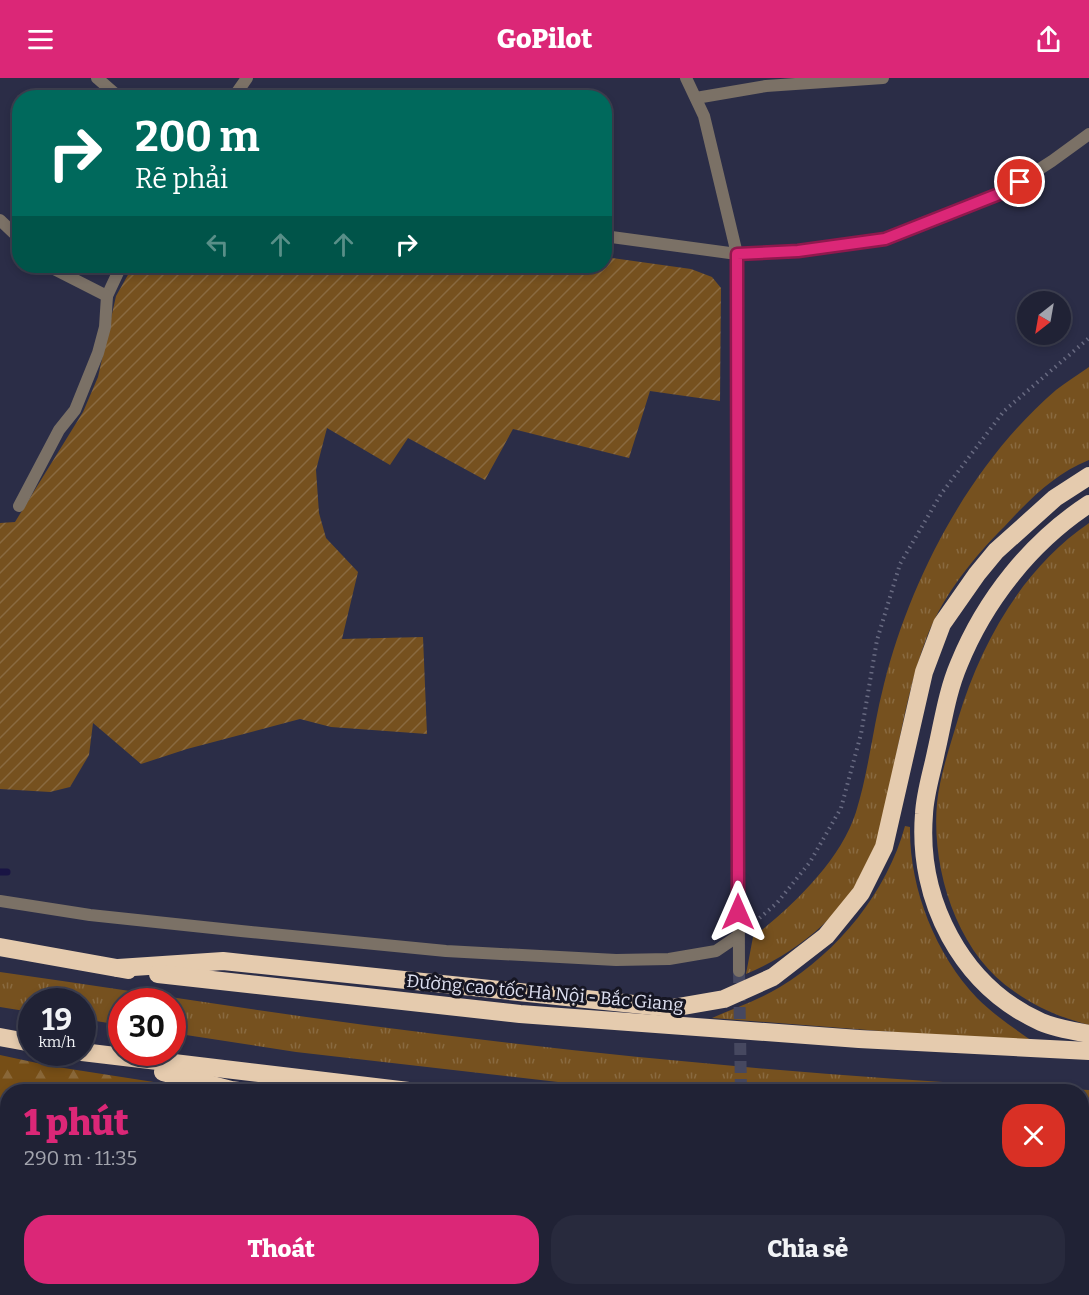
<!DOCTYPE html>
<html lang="vi">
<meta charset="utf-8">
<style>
:root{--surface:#202235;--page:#282a3d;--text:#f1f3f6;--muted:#a2a4ad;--line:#3d3f50;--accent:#db2777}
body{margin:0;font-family:Bitter,serif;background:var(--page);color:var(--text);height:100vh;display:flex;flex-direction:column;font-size:22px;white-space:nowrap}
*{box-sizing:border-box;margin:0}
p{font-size:20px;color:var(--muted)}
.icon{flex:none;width:33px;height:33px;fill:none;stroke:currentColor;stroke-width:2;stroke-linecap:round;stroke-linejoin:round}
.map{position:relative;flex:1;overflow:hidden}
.side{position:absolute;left:0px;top:1006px;width:1089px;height:212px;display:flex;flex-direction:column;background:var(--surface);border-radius:24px 24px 0 0;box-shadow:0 3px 9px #0003,0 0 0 2px var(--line)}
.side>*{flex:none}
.banner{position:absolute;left:12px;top:12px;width:600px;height:183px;border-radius:24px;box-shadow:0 3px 9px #0003,0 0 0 2px var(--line);background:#00695c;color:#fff;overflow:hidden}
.needle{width:39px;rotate:211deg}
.buttons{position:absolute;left:1017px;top:213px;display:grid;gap:12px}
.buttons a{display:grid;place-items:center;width:54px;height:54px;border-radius:50%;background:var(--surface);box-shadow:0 3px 9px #0003,0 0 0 2px var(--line);font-size:30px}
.speed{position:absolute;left:18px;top:910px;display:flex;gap:12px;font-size:30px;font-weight:700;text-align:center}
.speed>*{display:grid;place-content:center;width:78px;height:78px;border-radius:50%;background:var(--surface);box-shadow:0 3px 9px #0003,0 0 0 2px var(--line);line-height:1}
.speed small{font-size:15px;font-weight:400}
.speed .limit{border:9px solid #d22;background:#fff;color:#111}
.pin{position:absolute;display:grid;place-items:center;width:51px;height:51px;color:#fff;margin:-26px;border:3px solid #fff;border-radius:50%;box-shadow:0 2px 6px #0007}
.me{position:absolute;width:66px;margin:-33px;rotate:0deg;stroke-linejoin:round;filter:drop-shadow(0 0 4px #0008)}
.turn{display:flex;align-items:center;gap:21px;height:126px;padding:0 24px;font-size:27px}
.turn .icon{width:78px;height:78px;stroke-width:2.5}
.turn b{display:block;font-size:42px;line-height:51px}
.lanes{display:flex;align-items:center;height:57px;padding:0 24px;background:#0003;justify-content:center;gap:30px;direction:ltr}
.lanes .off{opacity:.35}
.round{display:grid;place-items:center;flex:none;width:63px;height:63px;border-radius:24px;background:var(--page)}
.head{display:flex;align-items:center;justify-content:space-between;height:102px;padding:0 24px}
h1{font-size:36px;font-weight:800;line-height:45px;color:var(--accent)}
.button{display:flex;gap:12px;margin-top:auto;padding:12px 24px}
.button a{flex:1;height:69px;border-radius:24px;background:var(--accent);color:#fff;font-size:24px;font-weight:800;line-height:69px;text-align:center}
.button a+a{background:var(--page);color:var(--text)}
header{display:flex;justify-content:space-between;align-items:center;height:78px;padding:0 24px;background:var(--accent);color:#fff;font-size:27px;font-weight:800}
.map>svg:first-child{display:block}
.grass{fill:url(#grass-tufts)}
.forest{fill:url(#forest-firs)}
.park{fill:#76511f}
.garden{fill:url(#garden-furrows)}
.water{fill:url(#water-ripples)}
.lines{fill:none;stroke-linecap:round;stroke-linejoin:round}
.stream{stroke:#191444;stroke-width:7}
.street-tunnel{stroke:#464860;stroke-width:12;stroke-dasharray:12 6;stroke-linecap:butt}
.path{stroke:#686a81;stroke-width:4;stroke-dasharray:1.5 4.5;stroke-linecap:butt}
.street{stroke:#7b7166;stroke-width:12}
.highway{stroke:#e5cbae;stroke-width:18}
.route-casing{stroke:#8e194d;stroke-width:15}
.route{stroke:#db2777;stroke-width:10}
.labels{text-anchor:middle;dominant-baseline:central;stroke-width:6;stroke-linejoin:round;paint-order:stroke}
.street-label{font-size:18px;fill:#dee0f1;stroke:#161623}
</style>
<header><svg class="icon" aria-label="menu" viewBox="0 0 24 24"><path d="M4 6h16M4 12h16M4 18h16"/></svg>GoPilot<svg class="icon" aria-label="share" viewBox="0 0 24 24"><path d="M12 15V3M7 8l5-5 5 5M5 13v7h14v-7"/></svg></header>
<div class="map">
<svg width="1089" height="1217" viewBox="0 0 1089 1217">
<defs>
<pattern id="grass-tufts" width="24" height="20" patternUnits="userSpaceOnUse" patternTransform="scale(1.5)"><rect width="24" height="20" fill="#76511f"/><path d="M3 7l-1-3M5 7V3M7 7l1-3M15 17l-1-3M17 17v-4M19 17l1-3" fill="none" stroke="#896a40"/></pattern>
<pattern id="forest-firs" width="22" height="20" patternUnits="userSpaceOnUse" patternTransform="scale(1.5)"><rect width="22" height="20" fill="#764e16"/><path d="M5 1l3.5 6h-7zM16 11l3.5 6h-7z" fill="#896738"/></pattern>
<pattern id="garden-furrows" width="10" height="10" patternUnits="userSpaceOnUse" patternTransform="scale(1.5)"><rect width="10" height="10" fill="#76511f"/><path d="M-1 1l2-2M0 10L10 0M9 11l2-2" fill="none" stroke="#896a40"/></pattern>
<pattern id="water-ripples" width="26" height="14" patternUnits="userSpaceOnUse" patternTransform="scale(1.5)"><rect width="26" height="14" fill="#191444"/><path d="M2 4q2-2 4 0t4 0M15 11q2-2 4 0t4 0" fill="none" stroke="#3a365f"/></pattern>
</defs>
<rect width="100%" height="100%" fill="#2b2d47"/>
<!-- grass -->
<g class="grass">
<path d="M 1089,289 L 1089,382 C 1054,396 1029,422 1004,449 C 973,480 945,515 928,556 C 908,607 900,663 888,715 C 884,733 883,752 876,769 C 852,829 805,871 746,896 L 753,859 C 792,829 841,782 856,734 C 869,692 873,648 884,606 C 911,499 971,385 1056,312 C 1066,304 1078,297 1089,289 Z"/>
<path d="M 1089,445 L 1089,947 C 1062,940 1038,930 1015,914 C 957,876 931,791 937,725 C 940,697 950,668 958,641 C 981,565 1022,491 1089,445 Z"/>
<path d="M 905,748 L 910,749 C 909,809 935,876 977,920 C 994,937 1015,951 1035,965 L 712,940 C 734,930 759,922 780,909 C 838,874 887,814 905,748 Z"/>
<path d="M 0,894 C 122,911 243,931 365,947 C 605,979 847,1001 1089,1012 L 1089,1047 L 1082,1047 L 1082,1014 L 645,1014 L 296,974 L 173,955 L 172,924 L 122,924 L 121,947 L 83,941 L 82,924 L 32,924 L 31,934 L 0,929 Z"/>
<polygon points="1082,1096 1089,1096 1089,1217 886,1217 890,1210 1082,1210"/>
<polygon points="748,1211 801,1211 803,1217 749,1217"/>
</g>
<!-- forest -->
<polygon class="forest" points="0,977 51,988 218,1014 8,1014 7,1069 0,1067"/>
<!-- park -->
<g class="park">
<polygon points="0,1108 7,1109 7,1169 0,1169"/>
<polygon points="569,1210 597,1217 295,1217 256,1211"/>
</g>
<!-- garden -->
<polygon class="garden" points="605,179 691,191 712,199 721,210 720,323 650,313 629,380 513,351 485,402 408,360 390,387 327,350 316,392 319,435 326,460 358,494 342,561 423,559 427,656 331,649 300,641 187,671 141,686 93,645 89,677 70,709 50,714 0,711 0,445 15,444 83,334 98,299 116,218 133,188 604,188"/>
<!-- water -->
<g class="water">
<polygon points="0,1169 7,1169 8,1210 256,1210 295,1217 0,1217"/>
<polygon points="1082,1169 1089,1169 1089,1217 974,1217 982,1211 1082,1210"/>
</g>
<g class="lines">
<!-- stream -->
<polyline class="stream" points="0,794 7,794"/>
<!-- street-tunnel -->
<polyline class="street-tunnel" points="739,893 741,1014"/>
<!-- path -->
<g class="path">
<polyline points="755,844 777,825 810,784 841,730 861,656 877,562 900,486 941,416 1004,333 1089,260"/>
<polyline points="0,1122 8,1123"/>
<polyline points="442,1210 462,1217"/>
</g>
<!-- street -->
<g class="street">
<polyline points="97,0 120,20"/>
<polyline points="233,20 247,0"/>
<polyline points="696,20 766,8 883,0"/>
<polyline points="0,142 20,161"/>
<polyline points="604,158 737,176 704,38 686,0"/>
<polyline points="107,218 121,188"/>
<polyline points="19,428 59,352 75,332 98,275 105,249 107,218 48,188"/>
<polyline points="0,823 90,837 241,853 446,873 616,882 669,881 716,873 738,858"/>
<polyline points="739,893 737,176 798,173 886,161 1004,114 1052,83 1089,56"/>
<polyline points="0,1092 8,1094"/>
<polyline points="654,1210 689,1217"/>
<polyline points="742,1217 742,1210"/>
</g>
<!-- highway -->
<g class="highway">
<path d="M 1089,426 C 1031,464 985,522 959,586 C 947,614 943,644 936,674 C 932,694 925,715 924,736 C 917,822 961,908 1041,944 C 1055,950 1073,953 1089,956"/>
<polyline points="0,869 128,892"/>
<polyline points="118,890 223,883 672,930 724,921 773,899 826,858 861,815 884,769 924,594 942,546 977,496 996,473 1055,420 1089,398"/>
<polyline points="158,896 520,936 859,961 1089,973"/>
<polyline points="0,959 32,965"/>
<polyline points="82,974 417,1014"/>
<polyline points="163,994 231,1012 246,1014"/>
<polyline points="1082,1062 1089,1062"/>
<polyline points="1082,1083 1089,1082"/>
<polyline points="814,1210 815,1217"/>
<polyline points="876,1217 879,1210"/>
</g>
</g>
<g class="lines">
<!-- route casing -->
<g class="route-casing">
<polyline id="route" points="738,834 737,176 798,173 885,161 1004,114 1020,104"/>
</g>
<!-- route -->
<use href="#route" class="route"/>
</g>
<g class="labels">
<!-- street labels -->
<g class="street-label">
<text transform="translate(545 915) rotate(5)">Đường cao tốc Hà Nội - Bắc Giang</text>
</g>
</g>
</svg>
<div class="buttons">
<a><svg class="needle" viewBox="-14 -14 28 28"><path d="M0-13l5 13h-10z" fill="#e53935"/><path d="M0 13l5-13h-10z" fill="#a2a4ad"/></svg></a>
</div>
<div class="speed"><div>19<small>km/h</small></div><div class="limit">30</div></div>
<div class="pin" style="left:1020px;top:104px;background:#d93025"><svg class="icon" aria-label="arrive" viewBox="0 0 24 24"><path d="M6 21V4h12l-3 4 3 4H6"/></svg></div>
<svg class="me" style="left:738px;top:834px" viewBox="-20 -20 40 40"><path d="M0-17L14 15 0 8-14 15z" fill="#db2777" stroke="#fff" stroke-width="4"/></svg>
<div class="banner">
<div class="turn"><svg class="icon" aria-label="right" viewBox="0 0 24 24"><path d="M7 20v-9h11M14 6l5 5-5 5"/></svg><div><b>200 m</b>Rẽ phải</div></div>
<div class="lanes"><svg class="icon off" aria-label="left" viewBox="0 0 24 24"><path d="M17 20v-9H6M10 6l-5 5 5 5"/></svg><svg class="icon off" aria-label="ahead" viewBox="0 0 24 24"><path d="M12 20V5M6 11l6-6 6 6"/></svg><svg class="icon off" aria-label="ahead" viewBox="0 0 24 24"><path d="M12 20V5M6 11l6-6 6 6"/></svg><svg class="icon" aria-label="right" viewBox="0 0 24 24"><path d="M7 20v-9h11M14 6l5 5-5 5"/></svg></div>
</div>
<section class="side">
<div class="head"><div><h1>1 phút</h1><p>290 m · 11:35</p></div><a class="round" style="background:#d93025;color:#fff"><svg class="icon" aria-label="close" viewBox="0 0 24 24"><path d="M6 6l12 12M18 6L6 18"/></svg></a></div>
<div class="button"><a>Thoát</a><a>Chia sẻ</a></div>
</section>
</div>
